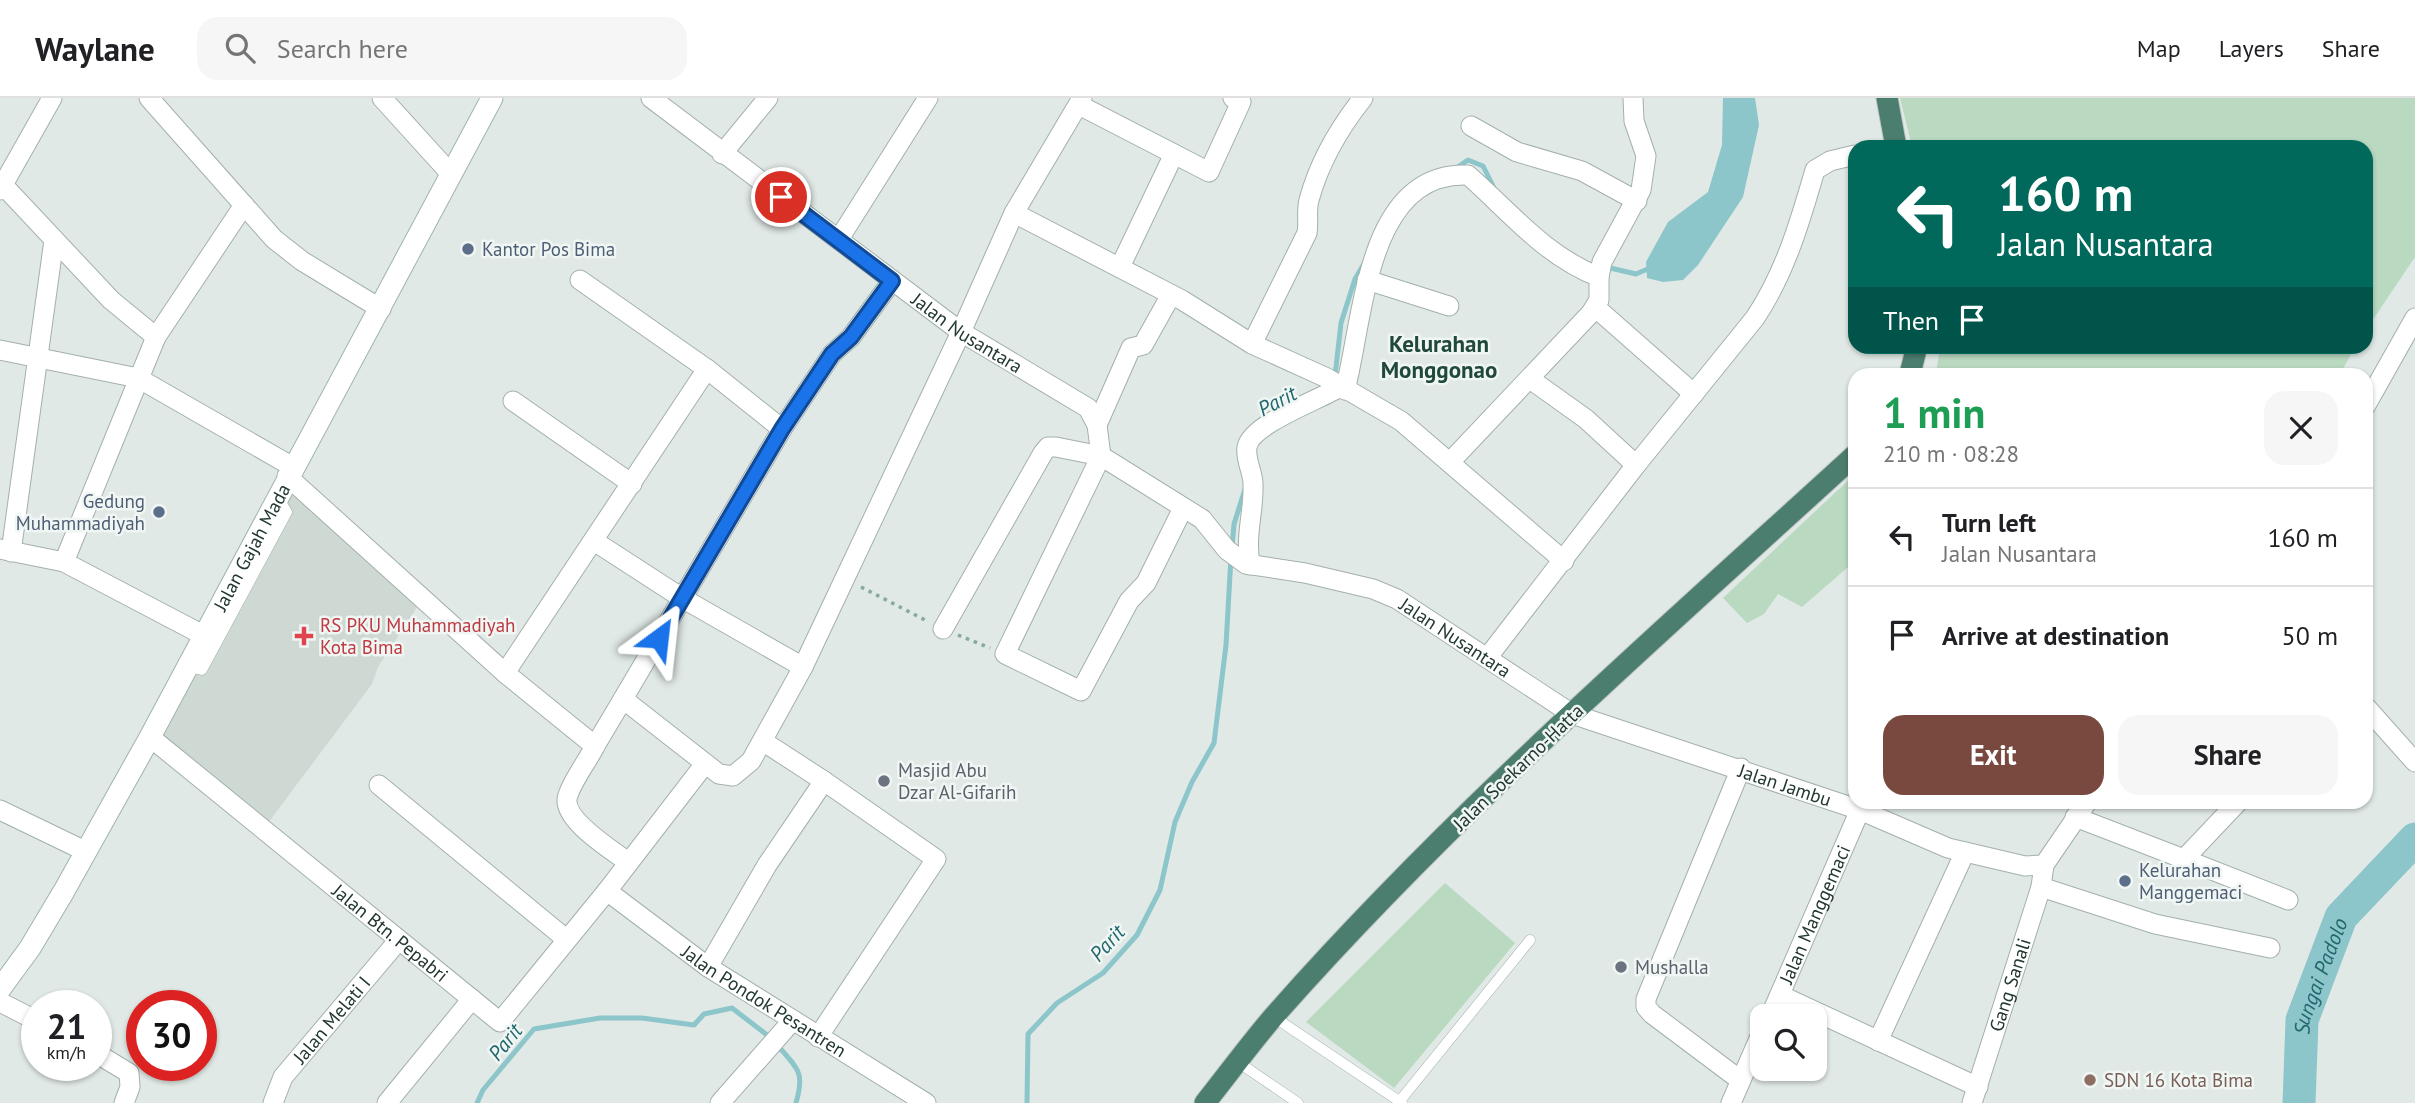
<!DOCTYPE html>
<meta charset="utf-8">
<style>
:root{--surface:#fff;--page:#f6f6f6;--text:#202124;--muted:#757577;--line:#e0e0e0;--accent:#794940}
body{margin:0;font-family:"PT Sans",sans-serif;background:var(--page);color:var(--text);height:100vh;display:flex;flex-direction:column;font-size:26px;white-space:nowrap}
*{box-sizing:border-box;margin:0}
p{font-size:23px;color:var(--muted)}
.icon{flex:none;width:38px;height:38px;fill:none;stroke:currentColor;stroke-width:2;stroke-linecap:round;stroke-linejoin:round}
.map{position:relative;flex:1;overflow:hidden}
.panel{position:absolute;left:1848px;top:270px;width:525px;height:441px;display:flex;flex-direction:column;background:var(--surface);border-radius:21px;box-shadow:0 2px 5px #0004}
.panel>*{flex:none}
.top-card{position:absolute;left:1848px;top:42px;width:525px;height:214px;border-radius:21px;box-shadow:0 2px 5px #0004;background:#00695c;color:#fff;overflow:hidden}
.fabs{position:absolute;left:1750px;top:906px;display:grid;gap:14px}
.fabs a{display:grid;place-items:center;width:77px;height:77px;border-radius:14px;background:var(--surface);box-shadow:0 2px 5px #0004;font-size:35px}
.speed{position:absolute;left:21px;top:892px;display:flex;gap:14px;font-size:35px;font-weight:700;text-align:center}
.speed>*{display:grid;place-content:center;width:91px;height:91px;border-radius:50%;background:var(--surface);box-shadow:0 2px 5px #0004;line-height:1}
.speed small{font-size:18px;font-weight:400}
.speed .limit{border:10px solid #d22;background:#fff;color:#111}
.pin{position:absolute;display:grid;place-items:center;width:60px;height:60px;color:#fff;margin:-30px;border:4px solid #fff;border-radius:50%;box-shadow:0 2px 7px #0007}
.me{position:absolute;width:77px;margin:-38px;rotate:30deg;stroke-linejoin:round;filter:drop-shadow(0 0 5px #0008)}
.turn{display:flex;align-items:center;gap:24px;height:147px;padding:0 35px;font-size:32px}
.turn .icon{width:91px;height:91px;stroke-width:2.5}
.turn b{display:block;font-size:49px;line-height:60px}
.then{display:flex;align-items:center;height:66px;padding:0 35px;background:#0003;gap:14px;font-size:26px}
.round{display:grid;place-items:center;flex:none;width:74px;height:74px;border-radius:21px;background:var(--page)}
.head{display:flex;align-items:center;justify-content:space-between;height:119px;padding:0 35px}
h1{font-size:42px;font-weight:600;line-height:52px;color:#1e9e55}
.action{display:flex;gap:14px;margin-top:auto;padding:14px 35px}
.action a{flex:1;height:80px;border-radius:21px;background:var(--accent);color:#fff;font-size:28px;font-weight:600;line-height:80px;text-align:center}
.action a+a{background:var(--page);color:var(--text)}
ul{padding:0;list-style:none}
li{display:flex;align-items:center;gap:21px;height:98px;padding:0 35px;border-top:2px solid var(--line)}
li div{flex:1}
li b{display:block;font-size:26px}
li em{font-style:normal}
header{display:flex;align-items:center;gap:42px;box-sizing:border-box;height:98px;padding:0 35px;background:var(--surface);border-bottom:2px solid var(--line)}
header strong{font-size:33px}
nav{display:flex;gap:38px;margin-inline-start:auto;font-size:24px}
.search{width:490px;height:63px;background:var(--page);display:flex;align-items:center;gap:18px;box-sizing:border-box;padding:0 24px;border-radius:21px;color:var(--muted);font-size:26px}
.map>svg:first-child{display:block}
.built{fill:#ced9d3}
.green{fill:#bad9c1}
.water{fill:#8cc5ca}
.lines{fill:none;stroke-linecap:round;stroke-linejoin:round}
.stream{stroke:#8cc5ca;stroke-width:5}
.river{stroke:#8cc5ca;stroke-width:33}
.service-casing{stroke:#a3b0ab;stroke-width:11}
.minor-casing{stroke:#a3b0ab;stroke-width:21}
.secondary-casing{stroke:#a0b4ab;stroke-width:23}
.trunk-casing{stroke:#bdc3c1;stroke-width:23}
.path{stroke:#83aa9b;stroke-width:3.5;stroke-dasharray:3.5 5;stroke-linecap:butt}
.service{stroke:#fff;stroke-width:10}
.minor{stroke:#fff;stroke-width:19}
.secondary{stroke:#fff;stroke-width:21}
.trunk{stroke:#4c7e70;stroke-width:21}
.route-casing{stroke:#114b97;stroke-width:18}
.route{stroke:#1a73e8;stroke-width:12}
.service-dot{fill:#5c6f8a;stroke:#f0f6f3;stroke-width:2.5}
.health-dot{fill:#e0444e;stroke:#f0f6f3;stroke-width:2.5}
.worship-dot{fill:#6b7280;stroke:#f0f6f3;stroke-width:2.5}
.education-dot{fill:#8d6e63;stroke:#f0f6f3;stroke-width:2.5}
.labels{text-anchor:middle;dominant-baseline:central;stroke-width:5;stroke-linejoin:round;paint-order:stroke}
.service-label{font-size:19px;fill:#4e5e75;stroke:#f0f6f3;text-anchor:start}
.street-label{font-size:19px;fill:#223831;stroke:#f0f6f3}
.health-label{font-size:19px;fill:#be3a42;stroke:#f0f6f3;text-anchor:start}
.worship-label{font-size:19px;fill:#5b616d;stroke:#f0f6f3;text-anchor:start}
.education-label{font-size:19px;fill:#785e54;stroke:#f0f6f3;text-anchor:start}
.water-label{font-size:21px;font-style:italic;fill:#22666e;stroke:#f0f6f3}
.quarter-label{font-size:23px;font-weight:bold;fill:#20483c;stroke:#f0f6f3}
</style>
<header>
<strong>Waylane</strong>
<div class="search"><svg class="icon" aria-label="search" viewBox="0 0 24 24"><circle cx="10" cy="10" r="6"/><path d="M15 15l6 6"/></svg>Search here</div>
<nav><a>Map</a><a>Layers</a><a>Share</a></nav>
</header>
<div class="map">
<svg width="2415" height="1005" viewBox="0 0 2415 1005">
<rect width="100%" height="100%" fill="#e0e9e5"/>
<!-- built -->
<polygon class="built" points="289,388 419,506 378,569 372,586 268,725 158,637"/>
<!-- green -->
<g class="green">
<polygon points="1900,0 2415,0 2415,159 2366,232 2366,49 1912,49"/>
<polygon points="1940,249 1940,248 2355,249 2340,276 1936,276"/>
<polygon points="1855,376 1855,463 1802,509 1778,496 1764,516 1747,525 1723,500"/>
<polygon points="1445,785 1515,845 1394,990 1306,924"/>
</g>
<!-- water -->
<polygon class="water" points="1723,0 1755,0 1759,27 1743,99 1698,167 1683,182 1663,184 1647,180 1646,164 1668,124 1708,94 1722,47"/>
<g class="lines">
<!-- stream -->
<g class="stream">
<polyline points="1455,71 1468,62 1483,68 1494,90"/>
<polyline points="1606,169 1636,176 1650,170"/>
<polyline points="1335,278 1341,225 1355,181 1365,164"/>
<polyline points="1232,450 1234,426 1245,391"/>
<path d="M 778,948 C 798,971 805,974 796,1005"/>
<polyline points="477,1005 483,992 534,931 600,920 642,920 694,927 704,916 732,910 771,940"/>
<polyline points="1027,1005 1028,936 1057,905 1103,875 1137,837 1160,792 1175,724 1192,684 1214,645 1226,547 1231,459"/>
</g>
<!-- river -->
<path class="river" id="s1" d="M 2299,1005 L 2302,922 L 2341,819 L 2415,741"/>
<!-- service casing -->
<g class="service-casing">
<g id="service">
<polyline points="186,568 202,572 287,414 279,401"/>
<polyline points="1274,919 1402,1005"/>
<polyline points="1238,964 1298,1005"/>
<polyline points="1399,1004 1530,842"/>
</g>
</g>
<!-- minor casing -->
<g class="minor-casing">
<g id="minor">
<polyline points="149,0 274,141 302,163 381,211"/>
<polyline points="382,0 450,75"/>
<path id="s2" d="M 651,0 L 961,234 L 1088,310 L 1097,327 L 1101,358"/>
<polyline points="1079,7 1209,74 1241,4 1233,0"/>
<polyline points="1471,28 1517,54 1582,73 1637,103"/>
<polyline points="722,56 768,0"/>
<polyline points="3,87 111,202 156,239"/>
<polyline points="0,92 52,0"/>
<polyline points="1014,115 1182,202 1252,246 1327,280 1401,323 1564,463"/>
<polyline points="839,141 928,0"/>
<polyline points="1120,169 1174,56"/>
<polyline points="580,182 707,271"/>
<polyline points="1367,182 1449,208"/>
<polyline points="1595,209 1694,296"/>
<path d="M 1252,246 L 1307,135 C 1309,124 1306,113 1309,102 C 1319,65 1340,29 1363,0"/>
<polyline points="0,252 138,280 293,369"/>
<polyline points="1530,281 1586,321 1636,367"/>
<path d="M 1345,292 C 1364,221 1366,73 1468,77 C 1511,115 1545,158 1599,179 L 1602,164 L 1641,92 L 1646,58 L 1634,23 L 1633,0"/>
<polyline points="513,303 632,386"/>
<polyline points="2366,307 2415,220"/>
<polyline points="1097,327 1131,250 1143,247 1171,197"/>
<polyline points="1101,358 1005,556 1081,593 1129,503 1146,485 1183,410"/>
<polyline points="1450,364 1591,215 1599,202 1599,179"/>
<polyline points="287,378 505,575 595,648 623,601 719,676 733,678 751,663 803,569 961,234 1014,115 1082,0"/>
<polyline points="594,443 682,500 803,569"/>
<polyline points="0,451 64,464 203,537"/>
<polyline points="11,454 54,142"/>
<polyline points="64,464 156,239 244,107"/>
<path d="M 1250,467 C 1245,433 1254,416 1253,386 C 1253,374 1245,362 1247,349 C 1251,326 1319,302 1340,289"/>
<path id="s3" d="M 943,531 L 1043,355 L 1048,349 L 1056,349 L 1101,358 L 1202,421 L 1227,452 L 1246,466 L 1305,475 L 1373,491 L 1397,501 L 1572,616 L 1860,712 L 1948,750 L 2025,768 L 2044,767 L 2087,704"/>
<path d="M 1487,560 L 1636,367 L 1755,220 C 1785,175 1800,124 1815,72 L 1830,63 L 1855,57"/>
<polyline points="505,575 707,271 782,331"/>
<polyline points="623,601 782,331 832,256 851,239 892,183"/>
<polyline points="2366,609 2415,664"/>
<path id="s4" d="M 150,639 L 500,924 L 607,793 L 704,667"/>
<path d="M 595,648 C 587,664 574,680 568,697 C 559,720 612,752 628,764"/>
<polyline points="379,687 566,841"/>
<polyline points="0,712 85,753"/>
<polyline points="2075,719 2184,761 2238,704"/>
<polyline points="2184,761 2288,802"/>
<polyline points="2041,789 2155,826 2270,850"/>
<path id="s5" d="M 607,793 L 708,869 L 926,1005"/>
<polyline points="708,869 767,767 824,683 764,644"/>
<polyline points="1780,897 1978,989"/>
<polyline points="0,904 37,923"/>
<path id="s6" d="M 1770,919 L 1860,712"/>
<polyline points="818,939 936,761 824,683"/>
<polyline points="1878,943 1965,754"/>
<polyline points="96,955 129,975 130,989 124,1005"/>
<polyline points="1740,982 1652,916 1646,909 1646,901 1741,670"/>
<path id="s7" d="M 273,1005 L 283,979 L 398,843"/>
<polyline points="387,1005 472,901"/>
<polyline points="720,1005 793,922"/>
<polyline points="1731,1005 1762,934"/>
<path id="s8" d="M 1972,1005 L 2041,789 L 2044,767"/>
</g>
</g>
<!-- secondary casing -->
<g class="secondary-casing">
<g id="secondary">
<path id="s9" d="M 0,891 L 30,850 L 64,793 L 150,639 L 492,0"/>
</g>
</g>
<!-- trunk casing -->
<g class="trunk-casing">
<g id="trunk">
<polyline points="1887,0 1896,49"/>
<polyline points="1910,276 1917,248"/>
<path d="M 1205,1005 C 1228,976 1250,946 1274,918 C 1452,716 1657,538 1855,357"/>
</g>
</g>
<!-- path -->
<g class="path">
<polyline points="861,489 929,524"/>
<polyline points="958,537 990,550"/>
</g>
<!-- service -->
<use href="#service" class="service"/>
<!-- minor -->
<use href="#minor" class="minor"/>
<!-- secondary -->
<use href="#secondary" class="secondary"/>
<!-- trunk -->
<use href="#trunk" class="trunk"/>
</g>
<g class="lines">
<!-- route casing -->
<g class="route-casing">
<polyline id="route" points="659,540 782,331 832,256 851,239 892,183 781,99"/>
</g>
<!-- route -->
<use href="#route" class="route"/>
</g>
<!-- markers -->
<g class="service-dot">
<circle cx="468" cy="151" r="7"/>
<circle cx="159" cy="414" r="7"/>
<circle cx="2125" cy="783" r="7"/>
</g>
<path class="health-dot" d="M300.5 527.5h7v7h7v7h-7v7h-7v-7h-7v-7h7z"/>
<g class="worship-dot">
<circle cx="884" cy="683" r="7"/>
<circle cx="1621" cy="869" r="7"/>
</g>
<circle class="education-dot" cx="2090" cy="982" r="7"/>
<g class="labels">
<!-- service labels -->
<g class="service-label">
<text x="482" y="151">Kantor Pos Bima</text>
<text x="145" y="403" text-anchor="end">Gedung<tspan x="145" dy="22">Muhammadiyah</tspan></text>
<text x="2139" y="772">Kelurahan<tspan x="2139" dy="22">Manggemaci</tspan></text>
</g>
<!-- street labels -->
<g class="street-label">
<text stroke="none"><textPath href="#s2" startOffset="394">Jalan Nusantara</textPath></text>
<text stroke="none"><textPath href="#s9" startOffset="509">Jalan Gajah Mada</textPath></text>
<text stroke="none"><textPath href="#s3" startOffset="672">Jalan Nusantara</textPath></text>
<text transform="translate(1518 669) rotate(-44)">Jalan Soekarno-Hatta</text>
<text stroke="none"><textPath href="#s3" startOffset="1036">Jalan Jambu</textPath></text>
<text stroke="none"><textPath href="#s6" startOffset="112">Jalan Manggemaci</textPath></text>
<text stroke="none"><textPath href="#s4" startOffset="310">Jalan Btn. Pepabri</textPath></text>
<text stroke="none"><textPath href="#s8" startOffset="124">Gang Sanali</textPath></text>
<text stroke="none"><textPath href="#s5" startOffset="192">Jalan Pondok Pesantren</textPath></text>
<text stroke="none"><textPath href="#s7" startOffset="103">Jalan Melati I</textPath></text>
</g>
<!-- health labels -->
<g class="health-label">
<text x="320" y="527">RS PKU Muhammadiyah<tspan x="320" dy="22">Kota Bima</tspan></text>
</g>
<!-- worship labels -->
<g class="worship-label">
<text x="898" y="672">Masjid Abu<tspan x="898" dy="22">Dzar Al-Gifarih</tspan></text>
<text x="1635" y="869">Mushalla</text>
</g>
<!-- education labels -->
<g class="education-label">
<text x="2104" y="982">SDN 16 Kota Bima</text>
</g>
<!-- water labels -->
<g class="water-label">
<text transform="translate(1277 303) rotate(-28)">Parit</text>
<text transform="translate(1107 845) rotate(-48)">Parit</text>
<text stroke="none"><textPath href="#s1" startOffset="130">Sungai Padolo</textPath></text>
<text transform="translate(505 944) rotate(-51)">Parit</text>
</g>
<!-- quarter labels -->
<g class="quarter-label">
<text x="1439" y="245">Kelurahan<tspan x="1439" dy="26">Monggonao</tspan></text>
</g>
</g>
</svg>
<div class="fabs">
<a><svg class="icon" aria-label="search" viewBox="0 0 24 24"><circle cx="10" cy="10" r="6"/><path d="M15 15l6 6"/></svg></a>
</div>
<div class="speed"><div>21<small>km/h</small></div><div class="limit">30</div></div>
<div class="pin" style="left:781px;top:99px;background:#d93025"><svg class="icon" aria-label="arrive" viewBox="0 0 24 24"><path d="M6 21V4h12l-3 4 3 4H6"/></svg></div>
<svg class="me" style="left:659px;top:540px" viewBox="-20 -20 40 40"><path d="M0-17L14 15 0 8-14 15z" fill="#1a73e8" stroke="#fff" stroke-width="4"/></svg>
<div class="top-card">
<div class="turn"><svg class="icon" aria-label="left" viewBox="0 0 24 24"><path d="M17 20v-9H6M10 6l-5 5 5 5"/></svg><div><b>160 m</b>Jalan Nusantara</div></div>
<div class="then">Then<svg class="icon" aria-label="arrive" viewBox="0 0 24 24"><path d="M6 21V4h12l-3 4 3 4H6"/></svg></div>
</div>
<section class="panel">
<div class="head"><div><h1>1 min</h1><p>210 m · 08:28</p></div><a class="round"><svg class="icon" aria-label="close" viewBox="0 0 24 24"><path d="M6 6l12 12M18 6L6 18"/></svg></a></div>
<ul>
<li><svg class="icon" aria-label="left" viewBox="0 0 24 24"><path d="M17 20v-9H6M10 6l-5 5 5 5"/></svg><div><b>Turn left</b><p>Jalan Nusantara</p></div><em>160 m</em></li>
<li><svg class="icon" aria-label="arrive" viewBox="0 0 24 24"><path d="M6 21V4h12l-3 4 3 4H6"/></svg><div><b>Arrive at destination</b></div><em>50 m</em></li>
</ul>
<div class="action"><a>Exit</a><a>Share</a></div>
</section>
</div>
